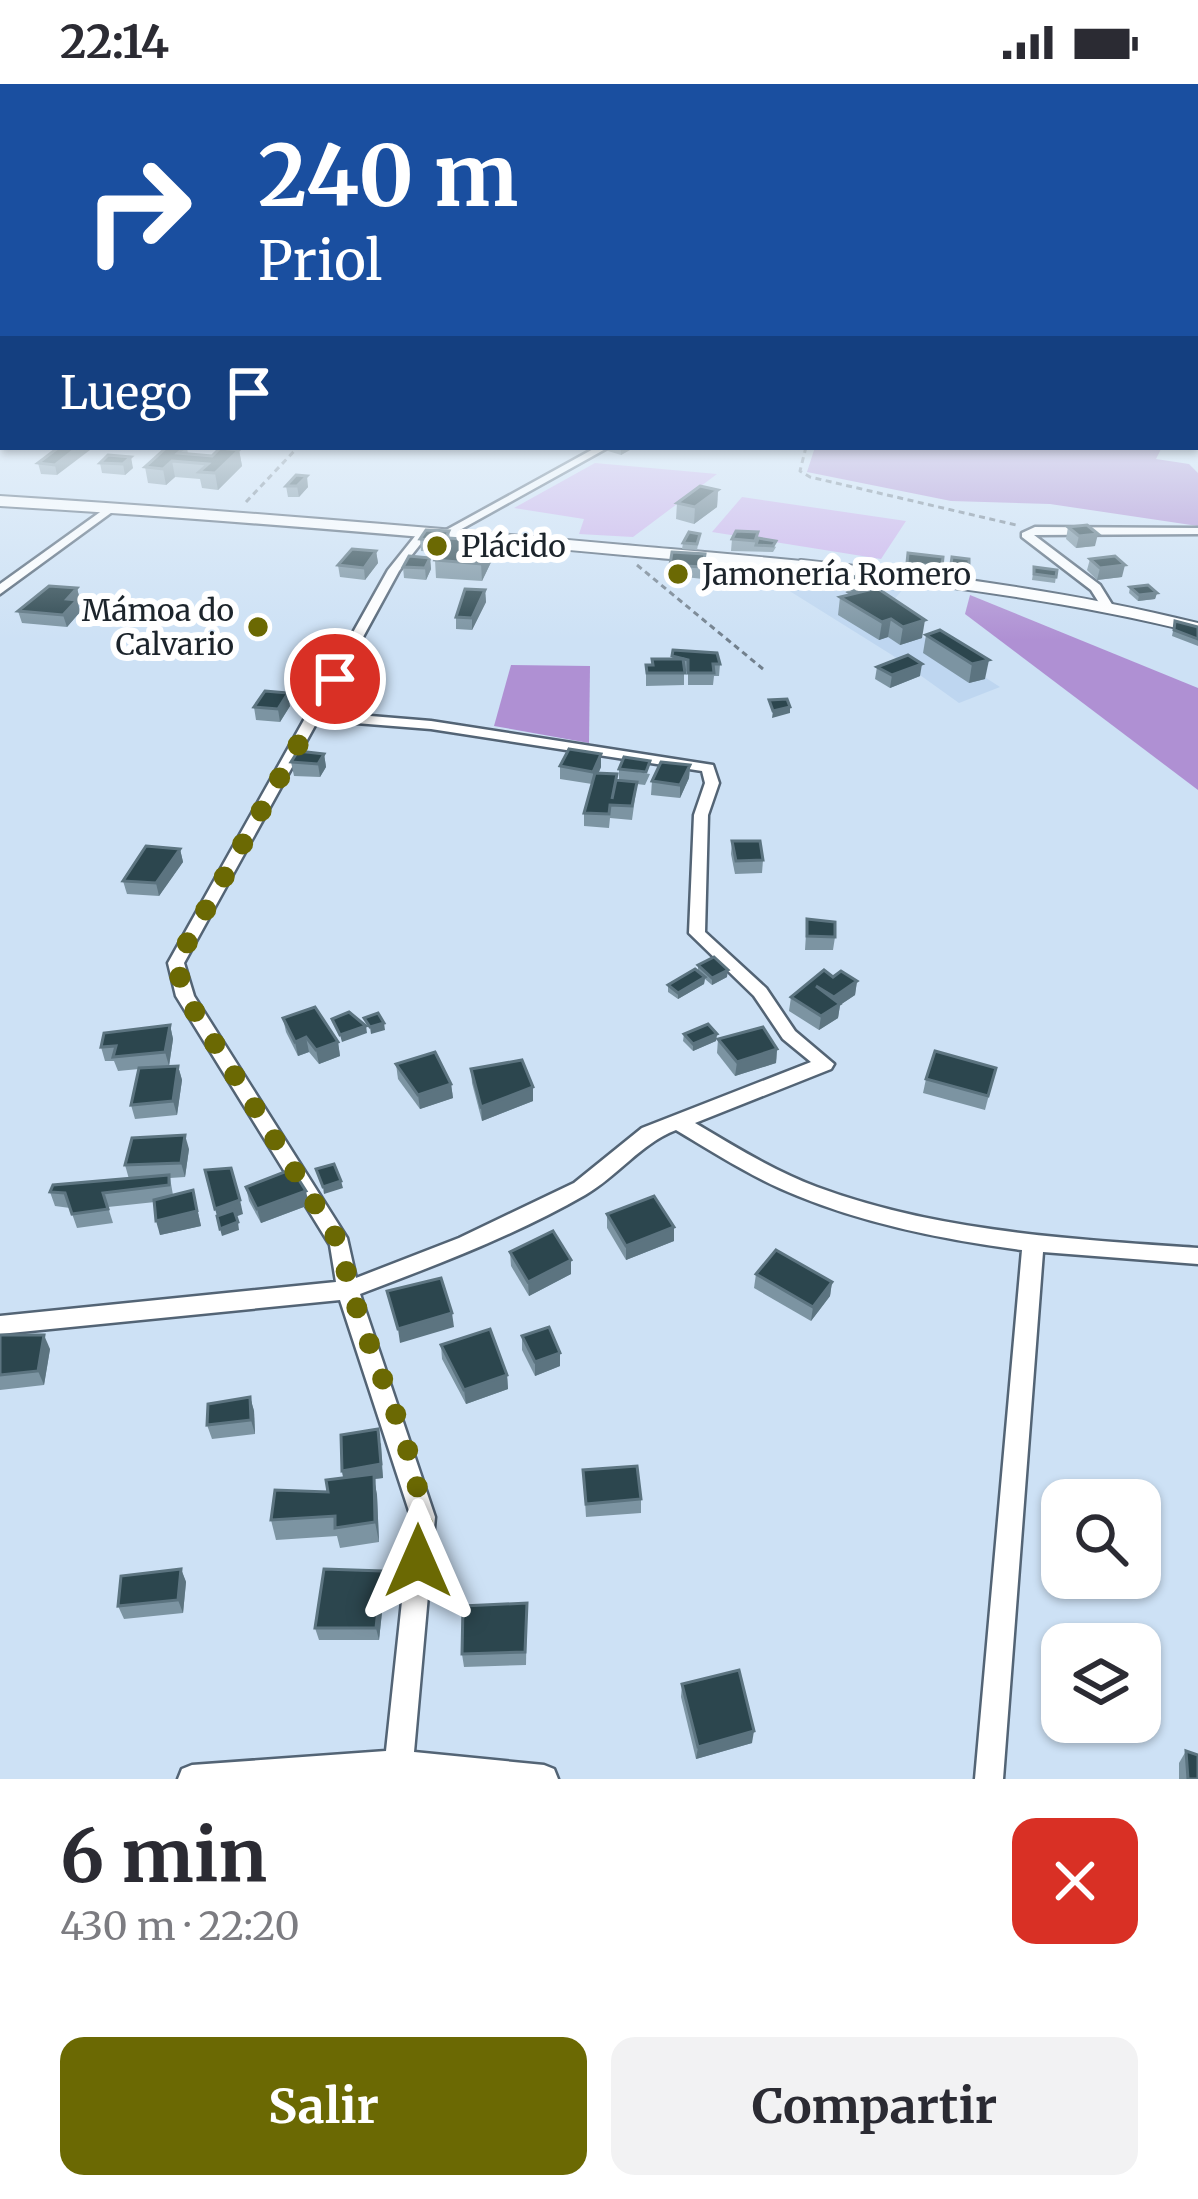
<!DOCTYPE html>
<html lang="es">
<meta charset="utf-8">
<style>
:root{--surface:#fff;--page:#f2f2f3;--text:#2b2b33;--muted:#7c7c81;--accent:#6b6903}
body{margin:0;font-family:Merriweather,serif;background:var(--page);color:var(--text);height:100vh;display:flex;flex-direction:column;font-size:45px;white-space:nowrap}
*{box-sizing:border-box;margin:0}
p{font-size:39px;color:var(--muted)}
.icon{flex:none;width:66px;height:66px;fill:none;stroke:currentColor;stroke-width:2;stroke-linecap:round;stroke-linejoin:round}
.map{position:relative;height:1695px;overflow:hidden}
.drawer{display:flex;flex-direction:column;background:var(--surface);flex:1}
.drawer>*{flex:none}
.hud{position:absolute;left:0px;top:0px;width:1200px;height:366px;box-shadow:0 3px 9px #0004;background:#1a4fa0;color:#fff;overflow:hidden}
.controls{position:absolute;left:1041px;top:1395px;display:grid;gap:24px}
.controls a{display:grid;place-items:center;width:120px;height:120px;border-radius:24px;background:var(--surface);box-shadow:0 3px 9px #0004;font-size:60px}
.pin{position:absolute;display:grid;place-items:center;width:102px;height:102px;color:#fff;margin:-51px;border:6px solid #fff;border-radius:50%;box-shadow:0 3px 12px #0007}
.me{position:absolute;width:132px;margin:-66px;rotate:0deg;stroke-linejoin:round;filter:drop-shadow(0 0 9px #0008)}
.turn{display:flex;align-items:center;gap:42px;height:252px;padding:0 60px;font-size:54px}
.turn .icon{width:156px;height:156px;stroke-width:2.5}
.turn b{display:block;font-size:84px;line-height:102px}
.then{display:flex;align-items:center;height:114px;padding:0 60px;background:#0003;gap:24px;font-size:45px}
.round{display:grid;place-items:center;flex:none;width:126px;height:126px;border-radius:24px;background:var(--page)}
.head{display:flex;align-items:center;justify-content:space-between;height:204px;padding:0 60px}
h1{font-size:72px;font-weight:700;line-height:90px}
.cta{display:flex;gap:24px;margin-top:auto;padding:24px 60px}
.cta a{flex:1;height:138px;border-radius:24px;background:var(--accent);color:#fff;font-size:48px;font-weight:700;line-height:138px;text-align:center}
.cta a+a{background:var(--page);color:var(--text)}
.status{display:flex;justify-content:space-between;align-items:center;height:84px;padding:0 60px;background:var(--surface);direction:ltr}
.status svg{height:33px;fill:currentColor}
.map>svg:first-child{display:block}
.built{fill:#bed6f0}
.green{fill:#cbb1eb}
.forest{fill:#af90d3}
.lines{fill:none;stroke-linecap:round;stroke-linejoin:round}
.lane-casing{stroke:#536475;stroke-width:8}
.street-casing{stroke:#536475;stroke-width:5}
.secondary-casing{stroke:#536475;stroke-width:4}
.path{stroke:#72808d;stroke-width:3;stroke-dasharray:6 4.5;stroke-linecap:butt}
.lane{stroke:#fff;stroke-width:4.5}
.street{fill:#fff;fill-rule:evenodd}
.secondary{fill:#fff;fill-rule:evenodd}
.wall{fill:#7c94a2}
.shaded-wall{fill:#5c7480}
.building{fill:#2c464e;stroke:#5c7480;stroke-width:3}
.route{stroke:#6b6903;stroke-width:21;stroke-dasharray:0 37.8}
.poi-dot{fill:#6b6903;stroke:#fff;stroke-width:4.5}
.labels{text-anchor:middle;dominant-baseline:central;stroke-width:12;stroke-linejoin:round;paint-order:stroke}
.far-poi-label{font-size:30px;fill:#1c242b;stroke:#fff;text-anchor:start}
</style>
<div class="status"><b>22:14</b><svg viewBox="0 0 49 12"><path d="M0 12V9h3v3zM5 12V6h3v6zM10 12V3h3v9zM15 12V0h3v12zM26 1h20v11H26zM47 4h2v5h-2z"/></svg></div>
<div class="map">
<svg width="1198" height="1695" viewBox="0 0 1198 1695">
<rect width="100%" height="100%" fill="#cde1f5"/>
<!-- built -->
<polygon class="built" points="753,484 909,499 887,523 927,556 1000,603 959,619 892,571"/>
<!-- green -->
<g class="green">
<polygon points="595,379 717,390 633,453 579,450 584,435 514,424"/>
<polygon points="742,413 906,437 881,475 712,448"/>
</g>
<!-- forest -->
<g class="forest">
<polygon points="815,363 1162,363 1156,375 1189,380 1198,389 1198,442 1050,420 951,417 807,388"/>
<polygon points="970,511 1198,604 1198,706 965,530"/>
<polygon points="511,581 590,582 589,659 494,642"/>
</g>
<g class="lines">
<!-- lane casing -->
<g class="lane-casing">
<polyline id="lane" points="801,478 864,485"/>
</g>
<!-- street casing -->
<g class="street-casing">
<g id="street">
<polygon points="597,363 609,363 449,452 439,450"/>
<polygon points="110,421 119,423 0,510 0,500"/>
<polygon points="1035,443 1198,444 1198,450 1034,451 1100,501 1113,522 1107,526 1103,525 1091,506 1022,453 1022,449"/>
<path d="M 424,445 L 430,448 L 399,487 L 322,628 L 431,637 L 713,681 L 719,699 L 708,731 L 705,848 L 766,904 L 795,947 L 834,980 L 831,985 L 695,1039 C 734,1062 774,1087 817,1103 C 938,1148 1070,1155 1198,1164 L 1198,1180 L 1043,1168 L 1003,1695 L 975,1695 L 1022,1166 C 946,1156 869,1141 798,1112 C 755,1095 716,1070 676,1046 C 640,1060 618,1092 585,1111 C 514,1152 436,1181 360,1210 L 435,1433 L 414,1668 L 544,1681 L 554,1685 L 558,1695 L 178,1695 L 182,1685 L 192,1681 L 386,1667 L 411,1433 L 340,1216 L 0,1250 L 0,1232 L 336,1198 L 330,1161 L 176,912 L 168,879 L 388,486 L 420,446 ZM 318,636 L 431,645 L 702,687 L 705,699 L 694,731 L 689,849 L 754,912 L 783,955 L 811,978 L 642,1044 L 574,1099 L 459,1154 L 356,1194 L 347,1154 L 194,912 L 184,879 Z"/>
</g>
</g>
<!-- secondary casing -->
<g class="secondary-casing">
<path id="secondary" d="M 0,412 C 208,425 416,442 624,461 C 817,478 1009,492 1198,539 L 1198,549 C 1009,502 817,488 624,471 C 416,452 208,434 0,422 Z"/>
</g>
<!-- path -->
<g class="path">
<polyline points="806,363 800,387 810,393 1016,441"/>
<polyline points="246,418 298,363"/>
<polyline points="637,481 763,585"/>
</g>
<!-- lane -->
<use href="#lane" class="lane"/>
<!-- street -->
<use href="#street" class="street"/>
<!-- secondary -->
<use href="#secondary" class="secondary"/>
</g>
<!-- wall -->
<g class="wall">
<polygon points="59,363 57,391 41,390 38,379"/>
<polygon points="167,363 187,363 188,370 212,372 239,366 242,382 218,406 202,404 200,395 175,393 166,401 148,399 145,383"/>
<polygon points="608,363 635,363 621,371 608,367"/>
<polygon points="108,371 133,384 125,391 102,389 100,379"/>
<polygon points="286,402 308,403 299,413 288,413"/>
<polygon points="718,406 717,423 694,440 676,435 677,419"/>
<polygon points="1068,443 1095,462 1076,464 1066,455"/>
<polygon points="449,447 450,454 493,457 493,474 482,497 436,494 435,476 439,468 421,467 420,455"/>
<polygon points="758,448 758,454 776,463 773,468 731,467 732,455"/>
<polygon points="700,450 697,466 682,465 683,459"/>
<polygon points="376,467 378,479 365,496 340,493 338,481"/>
<polygon points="672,468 705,482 703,495 685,493 683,500 669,499"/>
<polygon points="908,469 943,473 941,489 906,485"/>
<polygon points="952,473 969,475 968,488 950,486"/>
<polygon points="430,474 431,485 426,496 404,494 403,483"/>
<polygon points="1090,475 1122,493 1097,496 1087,486"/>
<polygon points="1034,483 1057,486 1055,499 1032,496"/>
<polygon points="858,486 902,499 898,504 866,500 922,554 900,561 888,553 879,556 838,531 840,513 850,510 836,501 818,500 818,494 856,494"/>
<polygon points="1130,503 1157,509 1155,515 1138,517 1129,509"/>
<polygon points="77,504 80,516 78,519 80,528 67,543 22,539 18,527"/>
<polygon points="485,506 486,518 472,546 456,545 456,533"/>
<polygon points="1175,537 1198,543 1198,562 1172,552"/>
<polygon points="940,546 985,595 969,599 923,569 926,551"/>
<polygon points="673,566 720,580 719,592 714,592 713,601 688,601 688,588 684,587 684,601 646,602 646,581 672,575"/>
<polygon points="877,583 920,592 890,604 875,595"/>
<polygon points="290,622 280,638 256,636 254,623"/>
<polygon points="324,670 326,683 320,693 294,692 291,678"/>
<polygon points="690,681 689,694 680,714 651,711 652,697"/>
<polygon points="560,682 601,683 598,690 619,696 619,685 650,690 645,701 637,700 632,736 610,734 609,744 584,742 584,729 592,700 560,695"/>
<polygon points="732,757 763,776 762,789 735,790 731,770"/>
<polygon points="180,765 183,778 159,812 127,810 123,797"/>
<polygon points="807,835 835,853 833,866 805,866"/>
<polygon points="698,881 727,893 712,901 705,895 704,900 678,915 668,908 668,901 698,887"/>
<polygon points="833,893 857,897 855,911 840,921 838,934 819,946 789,927 791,913"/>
<polygon points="283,934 338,958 340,972 319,980 309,968 298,972 286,948"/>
<polygon points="170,941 173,955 169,982 178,982 182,996 177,1031 135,1035 131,1021 139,985 118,987 114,977 105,977 101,963"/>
<polygon points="684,950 717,950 716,957 693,967 683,957"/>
<polygon points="718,955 777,965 776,979 735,992 717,969"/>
<polygon points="396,980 451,1000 453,1014 420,1025 398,995"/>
<polygon points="996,984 985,1026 923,1009 926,995"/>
<polygon points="471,985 533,1017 482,1037 472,999"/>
<polygon points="189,1065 185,1093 170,1094 173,1111 193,1106 201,1142 160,1151 155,1118 108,1123 113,1139 77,1144 70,1124 55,1122 50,1108 129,1095 125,1081"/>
<polygon points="246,1103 309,1121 261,1139 249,1117"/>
<polygon points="607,1130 674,1157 626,1176 607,1144"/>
<polygon points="510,1168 571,1176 571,1190 529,1212 511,1182"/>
<polygon points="756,1190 832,1198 830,1212 811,1237 754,1204"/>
<polygon points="0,1251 50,1265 44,1301 0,1306"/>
<polygon points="522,1252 560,1269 560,1282 535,1292 522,1266"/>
<polygon points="441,1261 507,1291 508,1305 466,1320 442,1275"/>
<polygon points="250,1313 254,1327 255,1350 212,1355 207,1341"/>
<polygon points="381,1359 383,1394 374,1395 377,1411 379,1458 340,1464 337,1452 276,1456 271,1436 328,1408 343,1394 342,1387"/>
<polygon points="583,1386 641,1415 641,1429 586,1433"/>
<polygon points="181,1485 186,1498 183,1529 124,1535 118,1522"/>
<polygon points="385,1500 379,1556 319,1556 315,1544"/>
<polygon points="527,1519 526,1581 464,1583 462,1570"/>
<polygon points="682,1600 752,1659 696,1675 681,1613"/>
<polygon points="1186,1667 1198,1695 1179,1695 1179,1679"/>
</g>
<!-- shaded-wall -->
<g class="shaded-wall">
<polygon points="78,363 94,363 57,391 55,381"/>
<polygon points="621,363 635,363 621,371"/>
<polygon points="239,366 242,382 218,406 215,389"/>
<polygon points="131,373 133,384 125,391 123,380"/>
<polygon points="172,377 175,393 166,401 163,385"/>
<polygon points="307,392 308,403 299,413 297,402"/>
<polygon points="718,406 717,423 694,440 695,423"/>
<polygon points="1098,450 1095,462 1076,464 1079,452"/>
<polygon points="493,457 493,474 482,497 481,480"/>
<polygon points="376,467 378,479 365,496 364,484"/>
<polygon points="430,474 431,485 426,496 425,484"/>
<polygon points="1125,481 1122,493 1097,496 1100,484"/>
<polygon points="77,504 80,516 78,519 80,528 67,543 63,531 67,515"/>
<polygon points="485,506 486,518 472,546 472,534"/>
<polygon points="1157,509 1155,515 1138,517 1139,511"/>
<polygon points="127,516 129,522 111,538 110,532"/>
<polygon points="891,535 888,553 879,556 882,538"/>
<polygon points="925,536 922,554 900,561 903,543"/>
<polygon points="989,576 985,595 969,599 972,580"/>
<polygon points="922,580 920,592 890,604 892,591"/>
<polygon points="288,609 290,622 280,638 278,625"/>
<polygon points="790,623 790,629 772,634 773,627"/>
<polygon points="324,670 326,683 320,693 318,680"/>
<polygon points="601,670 601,683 593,701 593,688"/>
<polygon points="690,681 689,694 680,714 680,701"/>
<polygon points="180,765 183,778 159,812 156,799"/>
<polygon points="728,886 727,893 712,901 712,894"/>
<polygon points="705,893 704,900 678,915 678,909"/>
<polygon points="857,897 855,911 840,921 838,934 819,946 821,932 832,925 834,913"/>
<polygon points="384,939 385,946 371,950 370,943"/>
<polygon points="170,941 173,955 169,982 165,968"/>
<polygon points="366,942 367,949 342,958 340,951"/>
<polygon points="717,950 716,957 693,967 693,960"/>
<polygon points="306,953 309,968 298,972 295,958"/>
<polygon points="338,958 340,972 319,980 316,966"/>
<polygon points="777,965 776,979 735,992 737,978"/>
<polygon points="178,982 182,996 177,1031 173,1017"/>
<polygon points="451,1000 453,1014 420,1025 418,1011"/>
<polygon points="533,1003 533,1017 482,1037 481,1023"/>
<polygon points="185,1051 189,1065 185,1093 181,1079"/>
<polygon points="341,1097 343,1104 324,1110 323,1103"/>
<polygon points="193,1106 201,1142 160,1151 156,1137"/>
<polygon points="306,1107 309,1121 261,1139 257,1125"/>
<polygon points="240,1116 243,1130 219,1139 215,1125"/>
<polygon points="238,1138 239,1146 222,1152 220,1145"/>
<polygon points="674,1143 674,1157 626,1176 626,1162"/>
<polygon points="571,1176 571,1190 529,1212 528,1198"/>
<polygon points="832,1198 830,1212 811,1237 813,1223"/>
<polygon points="452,1229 454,1243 400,1259 398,1245"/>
<polygon points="44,1251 50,1265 44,1301 38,1287"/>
<polygon points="560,1269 560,1282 535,1292 535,1278"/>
<polygon points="507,1291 508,1305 466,1320 464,1306"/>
<polygon points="250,1313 254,1327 255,1350 251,1336"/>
<polygon points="378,1345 383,1394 374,1395 377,1411 379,1458 375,1438 345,1401 342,1387"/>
<polygon points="181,1485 186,1498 183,1529 178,1516"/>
<polygon points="382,1487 385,1500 379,1556 376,1544"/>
<polygon points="754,1647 752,1659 696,1675 698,1663"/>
</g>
<!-- building -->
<g class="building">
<polygon points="59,363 78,363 55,381 38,379"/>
<polygon points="167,363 185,363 178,369 212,372 220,364 239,366 215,389 199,388 208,380 172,377 163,385 145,383"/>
<polygon points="108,371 131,373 123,380 100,379"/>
<polygon points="296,391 307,392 297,402 286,402"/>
<polygon points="700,402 718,406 695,423 677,419"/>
<polygon points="1087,441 1098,450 1079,452 1068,443"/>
<polygon points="426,446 449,447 444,457 420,455"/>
<polygon points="736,447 758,448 755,457 732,455"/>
<polygon points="689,448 700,450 697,460 683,459"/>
<polygon points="448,454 493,457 481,480 435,476"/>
<polygon points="758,454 776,457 773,462 756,461"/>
<polygon points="352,465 376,467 364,484 338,481"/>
<polygon points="672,468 705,470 703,483 685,482 684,488 669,487"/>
<polygon points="908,469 943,473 942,483 907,479"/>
<polygon points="409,472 430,474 425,484 403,483"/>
<polygon points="1115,472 1125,481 1100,484 1090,475"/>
<polygon points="952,473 969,475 969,482 951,480"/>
<polygon points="1034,483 1057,486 1056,493 1034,490"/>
<polygon points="821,486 848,489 874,505 852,510 850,509 856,508 836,495 818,494"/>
<polygon points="858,486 903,493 899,498 856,493"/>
<polygon points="1148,501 1157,509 1139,511 1130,503"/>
<polygon points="49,502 77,504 67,515 77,516 63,531 18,527"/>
<polygon points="877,504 925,536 903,543 891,535 882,538 840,513"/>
<polygon points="465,505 485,506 472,534 456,533"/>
<polygon points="119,515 127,516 110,532 102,531"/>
<polygon points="1175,537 1198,543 1198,555 1174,546"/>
<polygon points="940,546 989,576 972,580 926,551"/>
<polygon points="673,566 717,569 720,580 713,580 714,589 688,589 688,576 672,572"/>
<polygon points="908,571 922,580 892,591 877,583"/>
<polygon points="652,575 683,575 685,589 647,589 646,581 653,581"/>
<polygon points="265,607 288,609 278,625 254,623"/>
<polygon points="787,615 790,623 773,627 769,616"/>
<polygon points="569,665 601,670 593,688 560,682"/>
<polygon points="298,667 324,670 318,680 291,678"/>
<polygon points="624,673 650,677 646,688 619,685"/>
<polygon points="661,678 690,681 680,701 652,697"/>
<polygon points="595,689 617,690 612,715 616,696 637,698 632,722 610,721 609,730 584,729"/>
<polygon points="732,757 760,757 763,776 736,777"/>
<polygon points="146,762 180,765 156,799 123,797"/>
<polygon points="807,835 835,838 835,853 807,852"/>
<polygon points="714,873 728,886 712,894 698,881"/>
<polygon points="695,885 705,893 678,909 668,901"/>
<polygon points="824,886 833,893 841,887 857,897 834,913 816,902 840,920 821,932 791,913"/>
<polygon points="315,923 338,958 316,966 306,953 295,958 283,934"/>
<polygon points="349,928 366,942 340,951 332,935"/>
<polygon points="378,929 384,939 370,943 364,934"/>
<polygon points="708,940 717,950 693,960 684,950"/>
<polygon points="170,941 165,968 113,973 116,962 101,963 104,949"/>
<polygon points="763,943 777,965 737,978 718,955"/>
<polygon points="935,967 996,984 988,1012 926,995"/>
<polygon points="435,968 451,1000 418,1011 396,980"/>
<polygon points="522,976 533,1003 481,1023 471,985"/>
<polygon points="178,982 173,1017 131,1021 139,984"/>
<polygon points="185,1051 181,1079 125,1081 132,1054"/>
<polygon points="334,1080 341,1097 323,1103 316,1085"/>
<polygon points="231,1084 240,1116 215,1125 205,1086"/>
<polygon points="292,1085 306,1107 257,1125 246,1103"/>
<polygon points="169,1091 169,1101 103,1109 108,1125 72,1130 65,1109 50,1108 53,1101"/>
<polygon points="193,1106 197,1127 156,1137 154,1116"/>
<polygon points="654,1112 674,1143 626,1162 607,1130"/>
<polygon points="234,1126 238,1138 220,1145 217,1132"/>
<polygon points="553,1147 571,1176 528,1198 510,1168"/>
<polygon points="776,1166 832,1198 813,1223 756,1190"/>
<polygon points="441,1194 452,1229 398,1245 387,1207"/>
<polygon points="549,1243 560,1269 535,1278 522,1252"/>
<polygon points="490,1245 507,1291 464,1306 441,1261"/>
<polygon points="0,1251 44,1251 38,1287 0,1291"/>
<polygon points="250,1313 251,1336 207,1341 208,1320"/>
<polygon points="378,1345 381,1380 342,1387 341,1351"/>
<polygon points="637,1382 641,1415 586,1420 583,1386"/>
<polygon points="374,1390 375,1438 335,1444 335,1432 271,1436 275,1406 328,1408 326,1396"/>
<polygon points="181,1485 178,1516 118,1522 121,1492"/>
<polygon points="324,1485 382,1487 376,1544 315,1544"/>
<polygon points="527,1519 525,1568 462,1570 463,1522"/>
<polygon points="739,1586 754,1647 698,1663 682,1600"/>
<polygon points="1186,1667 1198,1671 1198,1695 1188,1695"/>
</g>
<!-- sky -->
<linearGradient id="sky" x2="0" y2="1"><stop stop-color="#73c1de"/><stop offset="0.57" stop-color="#e8f2fa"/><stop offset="1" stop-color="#e8f2fa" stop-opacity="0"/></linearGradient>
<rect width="1198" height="556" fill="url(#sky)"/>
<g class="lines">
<!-- route -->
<path class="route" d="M 335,595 L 176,879 L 185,912 L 340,1160 C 357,1252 410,1339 422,1430 C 424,1445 420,1462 418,1477"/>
</g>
<!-- markers -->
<g class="poi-dot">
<circle cx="437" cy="462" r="12"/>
<circle cx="678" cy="490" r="12"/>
<circle cx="258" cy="543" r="12"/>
</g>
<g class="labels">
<!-- far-poi labels -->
<g class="far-poi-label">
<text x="461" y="462">Plácido</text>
<text x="702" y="490">Jamonería Romero</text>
<text x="234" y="526" text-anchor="end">Mámoa do<tspan x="234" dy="34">Calvario</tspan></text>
</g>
</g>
</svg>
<div class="controls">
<a><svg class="icon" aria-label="search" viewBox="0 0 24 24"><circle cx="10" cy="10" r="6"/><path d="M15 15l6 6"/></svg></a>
<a><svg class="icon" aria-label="layers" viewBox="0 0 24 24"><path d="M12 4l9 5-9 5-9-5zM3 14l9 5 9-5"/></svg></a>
</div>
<div class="pin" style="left:335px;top:595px;background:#d93025"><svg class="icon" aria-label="arrive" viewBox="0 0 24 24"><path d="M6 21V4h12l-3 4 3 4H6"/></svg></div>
<svg class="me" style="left:418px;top:1477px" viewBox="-20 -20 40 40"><path d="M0-17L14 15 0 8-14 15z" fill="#6b6903" stroke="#fff" stroke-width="4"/></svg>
<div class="hud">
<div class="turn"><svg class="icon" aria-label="right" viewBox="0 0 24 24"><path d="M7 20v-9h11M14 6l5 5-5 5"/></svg><div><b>240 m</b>Priol</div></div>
<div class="then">Luego<svg class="icon" aria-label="arrive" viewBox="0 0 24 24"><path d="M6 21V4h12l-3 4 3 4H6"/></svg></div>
</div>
</div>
<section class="drawer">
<div class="head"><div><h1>6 min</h1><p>430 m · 22:20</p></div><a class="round" style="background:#d93025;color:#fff"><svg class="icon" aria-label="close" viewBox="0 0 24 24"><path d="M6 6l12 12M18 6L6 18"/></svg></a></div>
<div class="cta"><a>Salir</a><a>Compartir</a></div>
</section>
